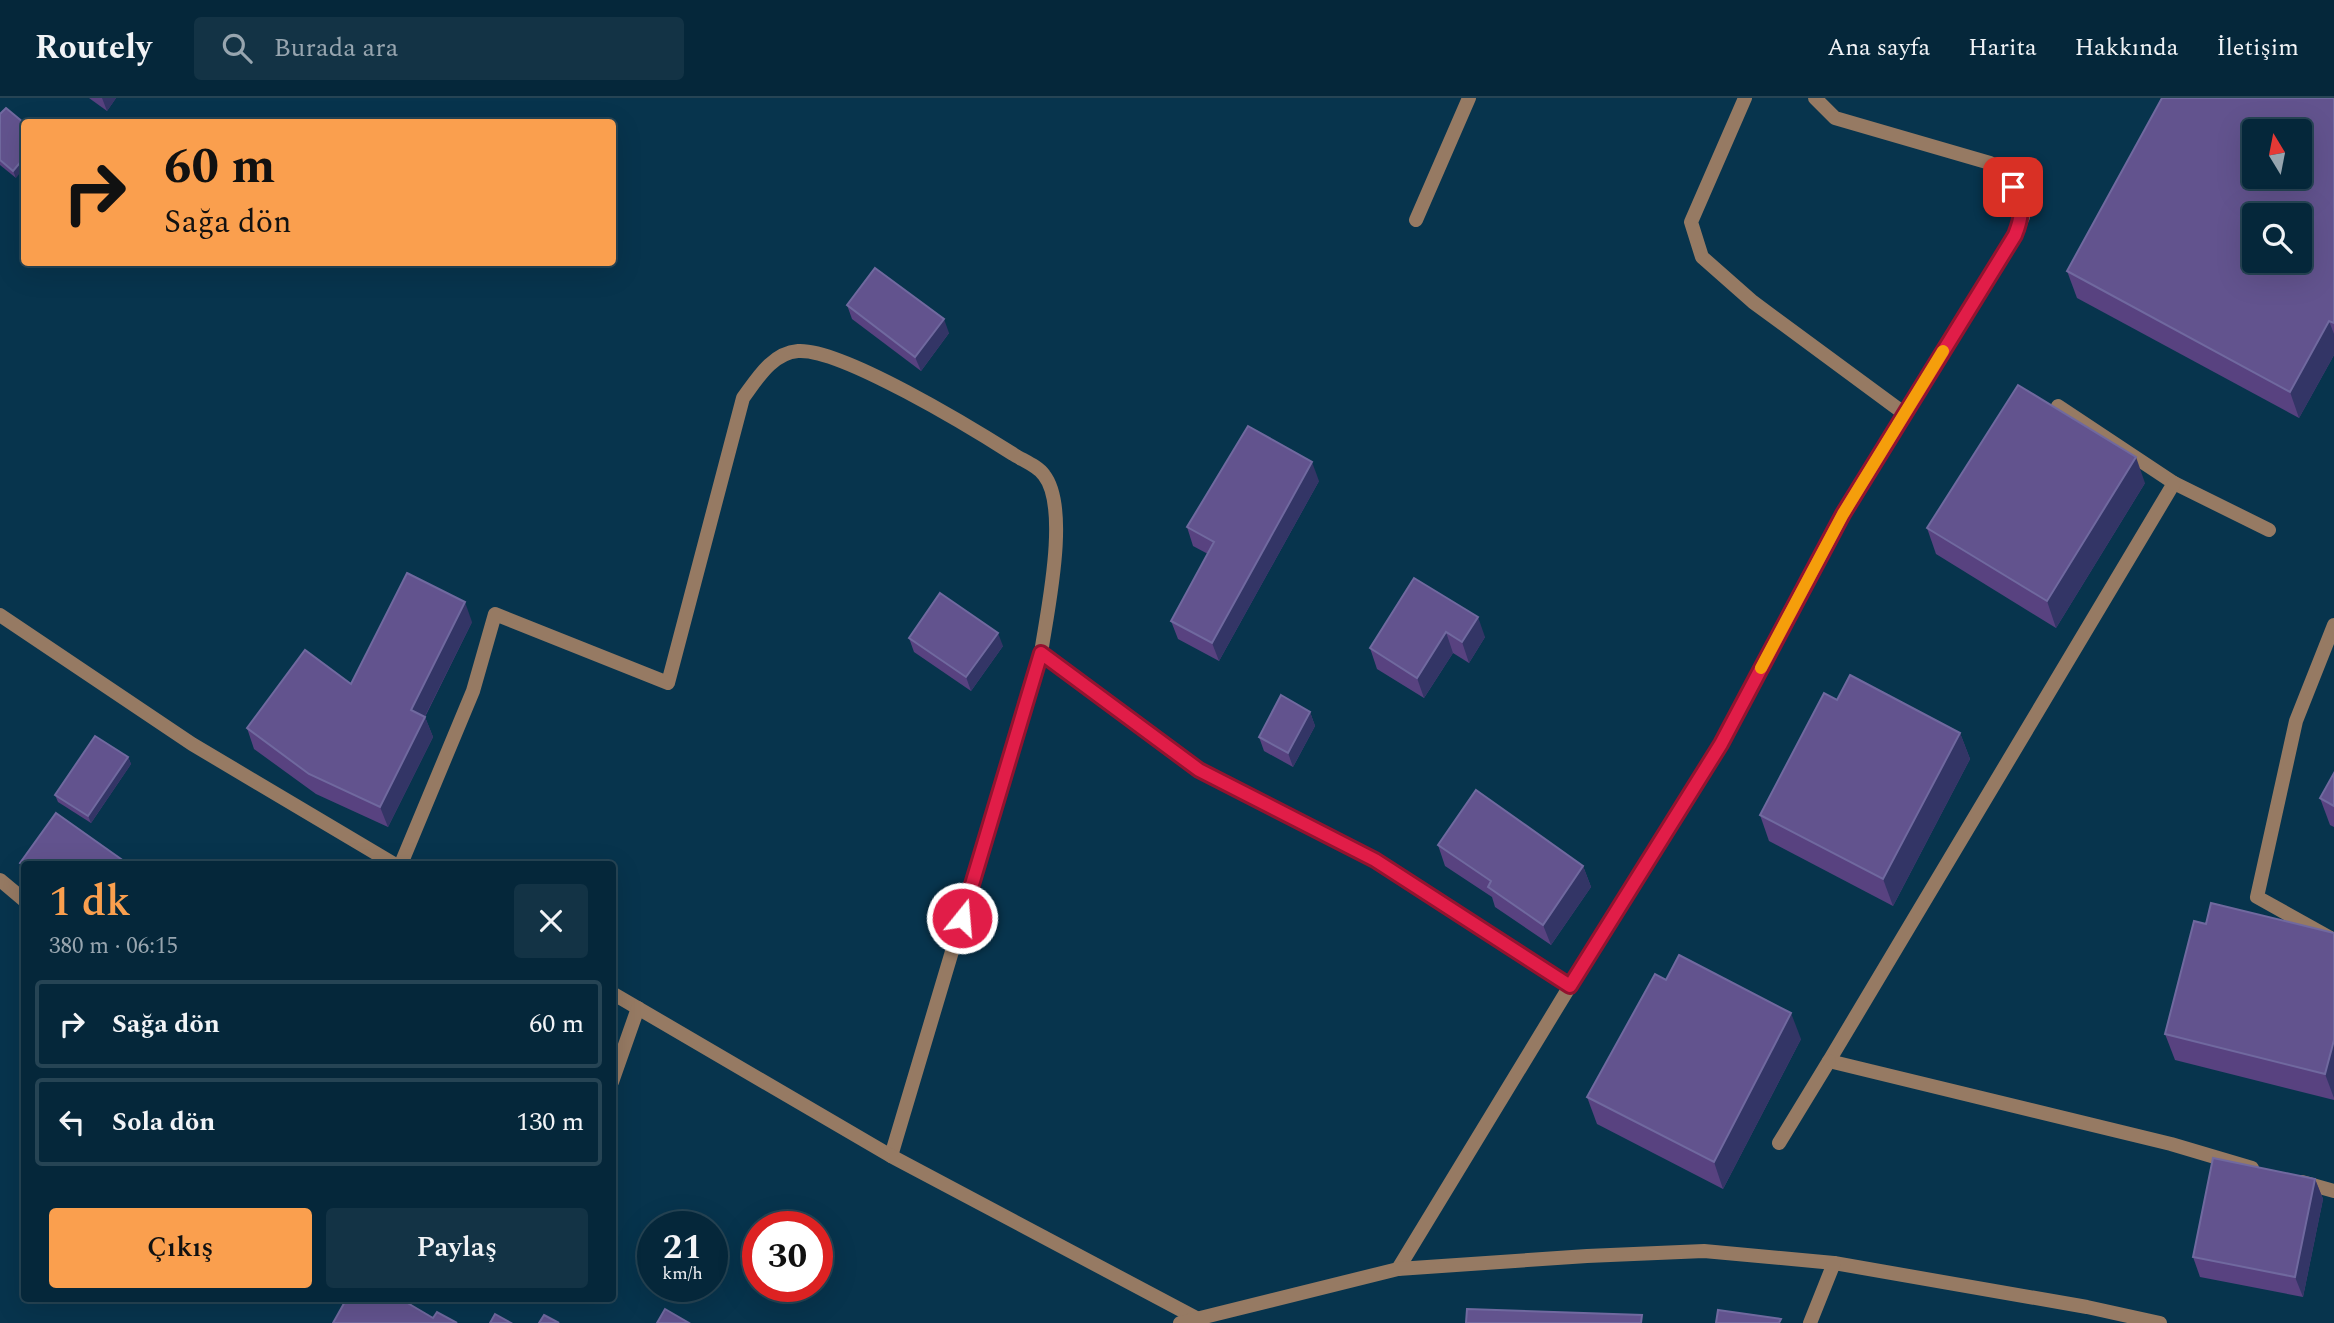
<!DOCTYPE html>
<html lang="tr">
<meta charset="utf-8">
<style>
:root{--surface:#05273a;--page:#133345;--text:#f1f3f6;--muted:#97a5af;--line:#264454;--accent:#fa9f4e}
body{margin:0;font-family:Spectral,serif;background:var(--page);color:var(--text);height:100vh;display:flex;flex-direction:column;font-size:26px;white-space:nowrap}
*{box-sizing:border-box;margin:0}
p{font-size:23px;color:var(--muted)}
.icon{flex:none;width:38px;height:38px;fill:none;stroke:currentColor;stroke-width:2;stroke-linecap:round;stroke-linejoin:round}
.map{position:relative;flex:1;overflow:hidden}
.drawer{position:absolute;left:21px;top:763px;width:595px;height:441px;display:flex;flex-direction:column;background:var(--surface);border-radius:7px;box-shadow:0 7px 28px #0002,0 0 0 2px var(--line)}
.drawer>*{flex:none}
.top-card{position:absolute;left:21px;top:21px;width:595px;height:147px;border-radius:7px;box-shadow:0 7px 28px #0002,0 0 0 2px var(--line);background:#fa9f4e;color:#111;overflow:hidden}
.needle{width:46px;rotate:350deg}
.buttons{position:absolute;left:2242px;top:21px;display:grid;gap:14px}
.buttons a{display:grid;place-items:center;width:70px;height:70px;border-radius:7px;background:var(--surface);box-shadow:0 7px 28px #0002,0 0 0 2px var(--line);font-size:35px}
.speed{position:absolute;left:637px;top:1113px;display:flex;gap:14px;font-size:35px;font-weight:700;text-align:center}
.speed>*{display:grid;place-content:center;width:91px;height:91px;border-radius:50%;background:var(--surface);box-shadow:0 7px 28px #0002,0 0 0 2px var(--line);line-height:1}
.speed small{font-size:18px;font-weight:400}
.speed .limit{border:10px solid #d22;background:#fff;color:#111}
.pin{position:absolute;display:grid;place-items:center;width:60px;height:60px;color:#fff;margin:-30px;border-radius:14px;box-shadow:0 4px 10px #0006}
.me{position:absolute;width:77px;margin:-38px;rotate:17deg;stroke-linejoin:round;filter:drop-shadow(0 0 5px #0008)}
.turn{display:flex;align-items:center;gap:24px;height:147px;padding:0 28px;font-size:32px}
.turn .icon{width:91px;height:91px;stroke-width:2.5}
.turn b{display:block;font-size:49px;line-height:60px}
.round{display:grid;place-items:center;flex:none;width:74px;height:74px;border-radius:7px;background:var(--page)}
.summary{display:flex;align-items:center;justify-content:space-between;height:119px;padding:0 28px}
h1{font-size:42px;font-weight:600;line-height:52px;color:var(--accent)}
.action{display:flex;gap:14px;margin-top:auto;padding:14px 28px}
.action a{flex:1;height:80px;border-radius:7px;background:var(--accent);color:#111;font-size:28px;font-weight:600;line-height:80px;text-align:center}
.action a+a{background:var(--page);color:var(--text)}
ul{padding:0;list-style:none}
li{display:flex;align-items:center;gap:21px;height:88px;margin:0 14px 10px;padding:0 14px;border:4px solid var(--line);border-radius:7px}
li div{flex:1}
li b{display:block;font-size:26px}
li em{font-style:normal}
header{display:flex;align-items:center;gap:42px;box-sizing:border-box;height:98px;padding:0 35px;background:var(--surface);border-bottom:2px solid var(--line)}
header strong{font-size:33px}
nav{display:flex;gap:38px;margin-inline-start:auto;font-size:24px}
.search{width:490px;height:63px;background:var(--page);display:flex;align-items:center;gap:18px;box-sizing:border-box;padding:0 24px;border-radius:7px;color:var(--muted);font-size:26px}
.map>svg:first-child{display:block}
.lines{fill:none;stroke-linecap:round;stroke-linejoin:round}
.minor{stroke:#967a63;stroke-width:14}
.wall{fill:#584280}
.shaded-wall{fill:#333566}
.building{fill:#62538e;stroke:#70699f;stroke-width:2;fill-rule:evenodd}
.route-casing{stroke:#92132f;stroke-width:18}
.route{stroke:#e11d48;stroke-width:12}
.slow{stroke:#f59e0b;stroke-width:12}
</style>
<header>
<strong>Routely</strong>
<div class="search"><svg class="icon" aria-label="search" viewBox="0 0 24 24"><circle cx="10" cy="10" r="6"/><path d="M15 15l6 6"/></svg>Burada ara</div>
<nav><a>Ana sayfa</a><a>Harita</a><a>Hakkında</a><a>İletişim</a></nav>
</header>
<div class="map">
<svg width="2334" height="1225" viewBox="0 0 2334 1225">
<rect width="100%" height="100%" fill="#07344d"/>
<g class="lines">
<!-- minor -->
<g class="minor">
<polyline points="1745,0 1691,124 1702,159 1753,204 1905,316"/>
<polyline points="1416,122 1469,0"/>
<polyline points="2058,308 2174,385 2269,432"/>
<polyline points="2174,385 1829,963 2171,1046 2252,1070"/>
<polyline points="0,517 192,646 394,766"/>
<polyline points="2334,527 2296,623 2257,799 2334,842"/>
<polyline points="1041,555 1199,672 1375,762 1570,888 1398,1171"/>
<path d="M 401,766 L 473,593 L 495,516 L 668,585 L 743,300 C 757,281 772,255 798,253 C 841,250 972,330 1013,356 C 1022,362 1038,368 1044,377 C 1070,410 1047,514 1041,555 L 891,1058"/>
<polyline points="0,782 24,802"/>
<polyline points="1570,888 1721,646 1843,416 2015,137 2023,119 2021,104 2013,89 1990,65 1835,20 1815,0"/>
<polyline points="612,895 891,1058 1198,1221"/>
<polyline points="612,984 638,910"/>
<polyline points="1779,1045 1829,963"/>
<polyline points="2302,1084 2334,1093"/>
<polyline points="1180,1225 1398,1171 1587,1158 1704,1153 1834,1165 2087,1209 2160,1225"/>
<polyline points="1810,1225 1834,1165"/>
</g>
</g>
<!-- wall -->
<g class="wall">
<polygon points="89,0 116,0 107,13"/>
<polygon points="2334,0 2334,257 2299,320 2077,200 2067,173"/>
<polygon points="0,16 16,80 0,67"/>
<polygon points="847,207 949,235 921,273 852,221"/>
<polygon points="1319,383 1219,563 1178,541 1171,523 1208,456 1193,448 1187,429"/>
<polygon points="2145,385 2056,530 1936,456 1927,430"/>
<polygon points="1414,480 1485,539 1469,565 1453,555 1424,600 1377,571 1370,550"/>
<polygon points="472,524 425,619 433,639 388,729 316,696 254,651 247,630 351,586"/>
<polygon points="909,540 1003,548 971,593 914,554"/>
<polygon points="1837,602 1960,635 1970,661 1893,808 1769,743 1760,717"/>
<polygon points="1310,614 1315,628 1293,669 1264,653 1259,639"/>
<polygon points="128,659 131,666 91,725 58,704 55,697"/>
<polygon points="2334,675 2334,729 2330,727 2320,700"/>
<polygon points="1438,747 1583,768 1591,789 1551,847 1495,809 1492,799 1445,768"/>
<polygon points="20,765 24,766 24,778"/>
<polygon points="2334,835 2334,1002 2175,962 2165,936"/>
<polygon points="1801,941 1723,1091 1597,1026 1587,999"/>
<polygon points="2315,1081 2323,1101 2303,1199 2200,1179 2193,1159"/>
</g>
<!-- shaded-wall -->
<g class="shaded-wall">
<polygon points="102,0 116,0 107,13"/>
<polygon points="24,60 24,70 16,80 13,73"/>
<polygon points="944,221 949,235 921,273 915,259"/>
<polygon points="2329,223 2334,236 2334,257 2299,320 2290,294"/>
<polygon points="2136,359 2145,385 2056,530 2047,503"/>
<polygon points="1312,364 1319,383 1219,563 1212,545"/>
<polygon points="465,504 472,524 418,632 411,612"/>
<polygon points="1478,519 1485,539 1469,565 1462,544"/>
<polygon points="1446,534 1453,555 1424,600 1417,580"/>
<polygon points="998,535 1003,548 971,593 966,579"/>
<polygon points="1310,614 1315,628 1293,669 1288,655"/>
<polygon points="425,619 433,639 388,729 380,709"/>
<polygon points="1960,635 1970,661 1893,808 1883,781"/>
<polygon points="128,659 131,666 91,725 88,718"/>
<polygon points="1583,768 1591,789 1551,847 1543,827"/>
<polygon points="1791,915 1801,941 1723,1091 1714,1064"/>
<polygon points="2334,942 2334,1000 2325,976"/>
<polygon points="2315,1081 2323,1101 2303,1199 2295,1179"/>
</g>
<!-- building -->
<g class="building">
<path d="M 2162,0 L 2334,0 L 2334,225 L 2329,223 L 2290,294 L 2067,173 ZM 2254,33 L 2300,33 L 2300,79 L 2254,79 ZM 2254,117 L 2300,117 L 2300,163 L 2254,163 Z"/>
<polygon points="6,10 24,25 24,60 13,73 0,62 0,16"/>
<polygon points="875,170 944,221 915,259 847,207"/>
<polygon points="2018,287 2136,359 2047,503 1927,430"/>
<polygon points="1248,328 1312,364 1212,545 1171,523 1214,444 1187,429"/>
<polygon points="407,475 465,504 411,612 425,619 380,709 309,676 247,630 305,552 351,586"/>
<polygon points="1414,480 1478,519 1462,544 1446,534 1417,580 1370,550"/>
<polygon points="940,495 998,535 966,579 909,540"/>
<polygon points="1850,577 1960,635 1883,781 1760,717 1824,595 1837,602"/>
<polygon points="1281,597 1310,614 1288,655 1259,639"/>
<polygon points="95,638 128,659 88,718 55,697"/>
<polygon points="2334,675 2334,708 2320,700"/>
<polygon points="1476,692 1583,768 1543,827 1488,789 1491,783 1438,747"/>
<polygon points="56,715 128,766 24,766 24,768 20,765"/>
<polygon points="2211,805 2334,835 2334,942 2325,976 2165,936 2194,823 2206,826"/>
<polygon points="1679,857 1791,915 1714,1064 1587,999 1655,876 1666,882"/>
<polygon points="2213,1060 2315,1081 2295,1179 2193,1159"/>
<polygon points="347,1200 399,1200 433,1220 437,1214 457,1225 333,1225"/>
<polygon points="665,1211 689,1225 657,1225"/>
<polygon points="1467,1211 1642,1217 1641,1225 1466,1225"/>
<polygon points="1718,1212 1781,1221 1779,1225 1716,1225"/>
<polygon points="495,1216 511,1225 490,1225"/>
<polygon points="544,1217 559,1225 539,1225"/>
</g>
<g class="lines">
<!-- route casing -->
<g class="route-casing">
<path id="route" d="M 962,820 L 1041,555 L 1199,672 L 1375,762 L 1570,888 L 1721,646 L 1843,416 L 2015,137 C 2023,117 2023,108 2013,89"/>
</g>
<!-- route -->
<use href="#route" class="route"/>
<!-- slow -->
<polyline class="slow" points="1761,570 1843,416 1943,253"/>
</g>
</svg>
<div class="buttons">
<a><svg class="needle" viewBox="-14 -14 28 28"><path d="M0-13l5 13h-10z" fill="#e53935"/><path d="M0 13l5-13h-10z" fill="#97a5af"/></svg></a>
<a><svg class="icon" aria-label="search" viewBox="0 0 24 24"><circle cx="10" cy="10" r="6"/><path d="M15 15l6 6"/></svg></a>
</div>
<div class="speed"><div>21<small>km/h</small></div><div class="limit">30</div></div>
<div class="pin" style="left:2013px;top:89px;background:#d93025"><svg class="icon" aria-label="arrive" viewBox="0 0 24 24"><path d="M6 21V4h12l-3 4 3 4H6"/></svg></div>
<svg class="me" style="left:962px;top:820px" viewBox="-20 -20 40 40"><circle r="17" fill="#e11d48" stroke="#fff" stroke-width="3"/><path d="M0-11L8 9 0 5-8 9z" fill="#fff"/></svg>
<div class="top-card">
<div class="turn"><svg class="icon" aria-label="right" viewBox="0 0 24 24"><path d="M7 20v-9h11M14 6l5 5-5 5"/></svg><div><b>60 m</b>Sağa dön</div></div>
</div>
<section class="drawer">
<div class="summary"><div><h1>1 dk</h1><p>380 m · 06:15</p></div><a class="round"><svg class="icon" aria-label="close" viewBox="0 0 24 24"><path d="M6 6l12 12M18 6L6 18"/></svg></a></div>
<ul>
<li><svg class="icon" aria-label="right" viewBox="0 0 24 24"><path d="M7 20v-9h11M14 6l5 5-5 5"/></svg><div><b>Sağa dön</b></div><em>60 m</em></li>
<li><svg class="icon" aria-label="left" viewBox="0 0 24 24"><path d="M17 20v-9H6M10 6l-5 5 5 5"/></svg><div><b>Sola dön</b></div><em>130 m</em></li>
</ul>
<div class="action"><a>Çıkış</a><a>Paylaş</a></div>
</section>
</div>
